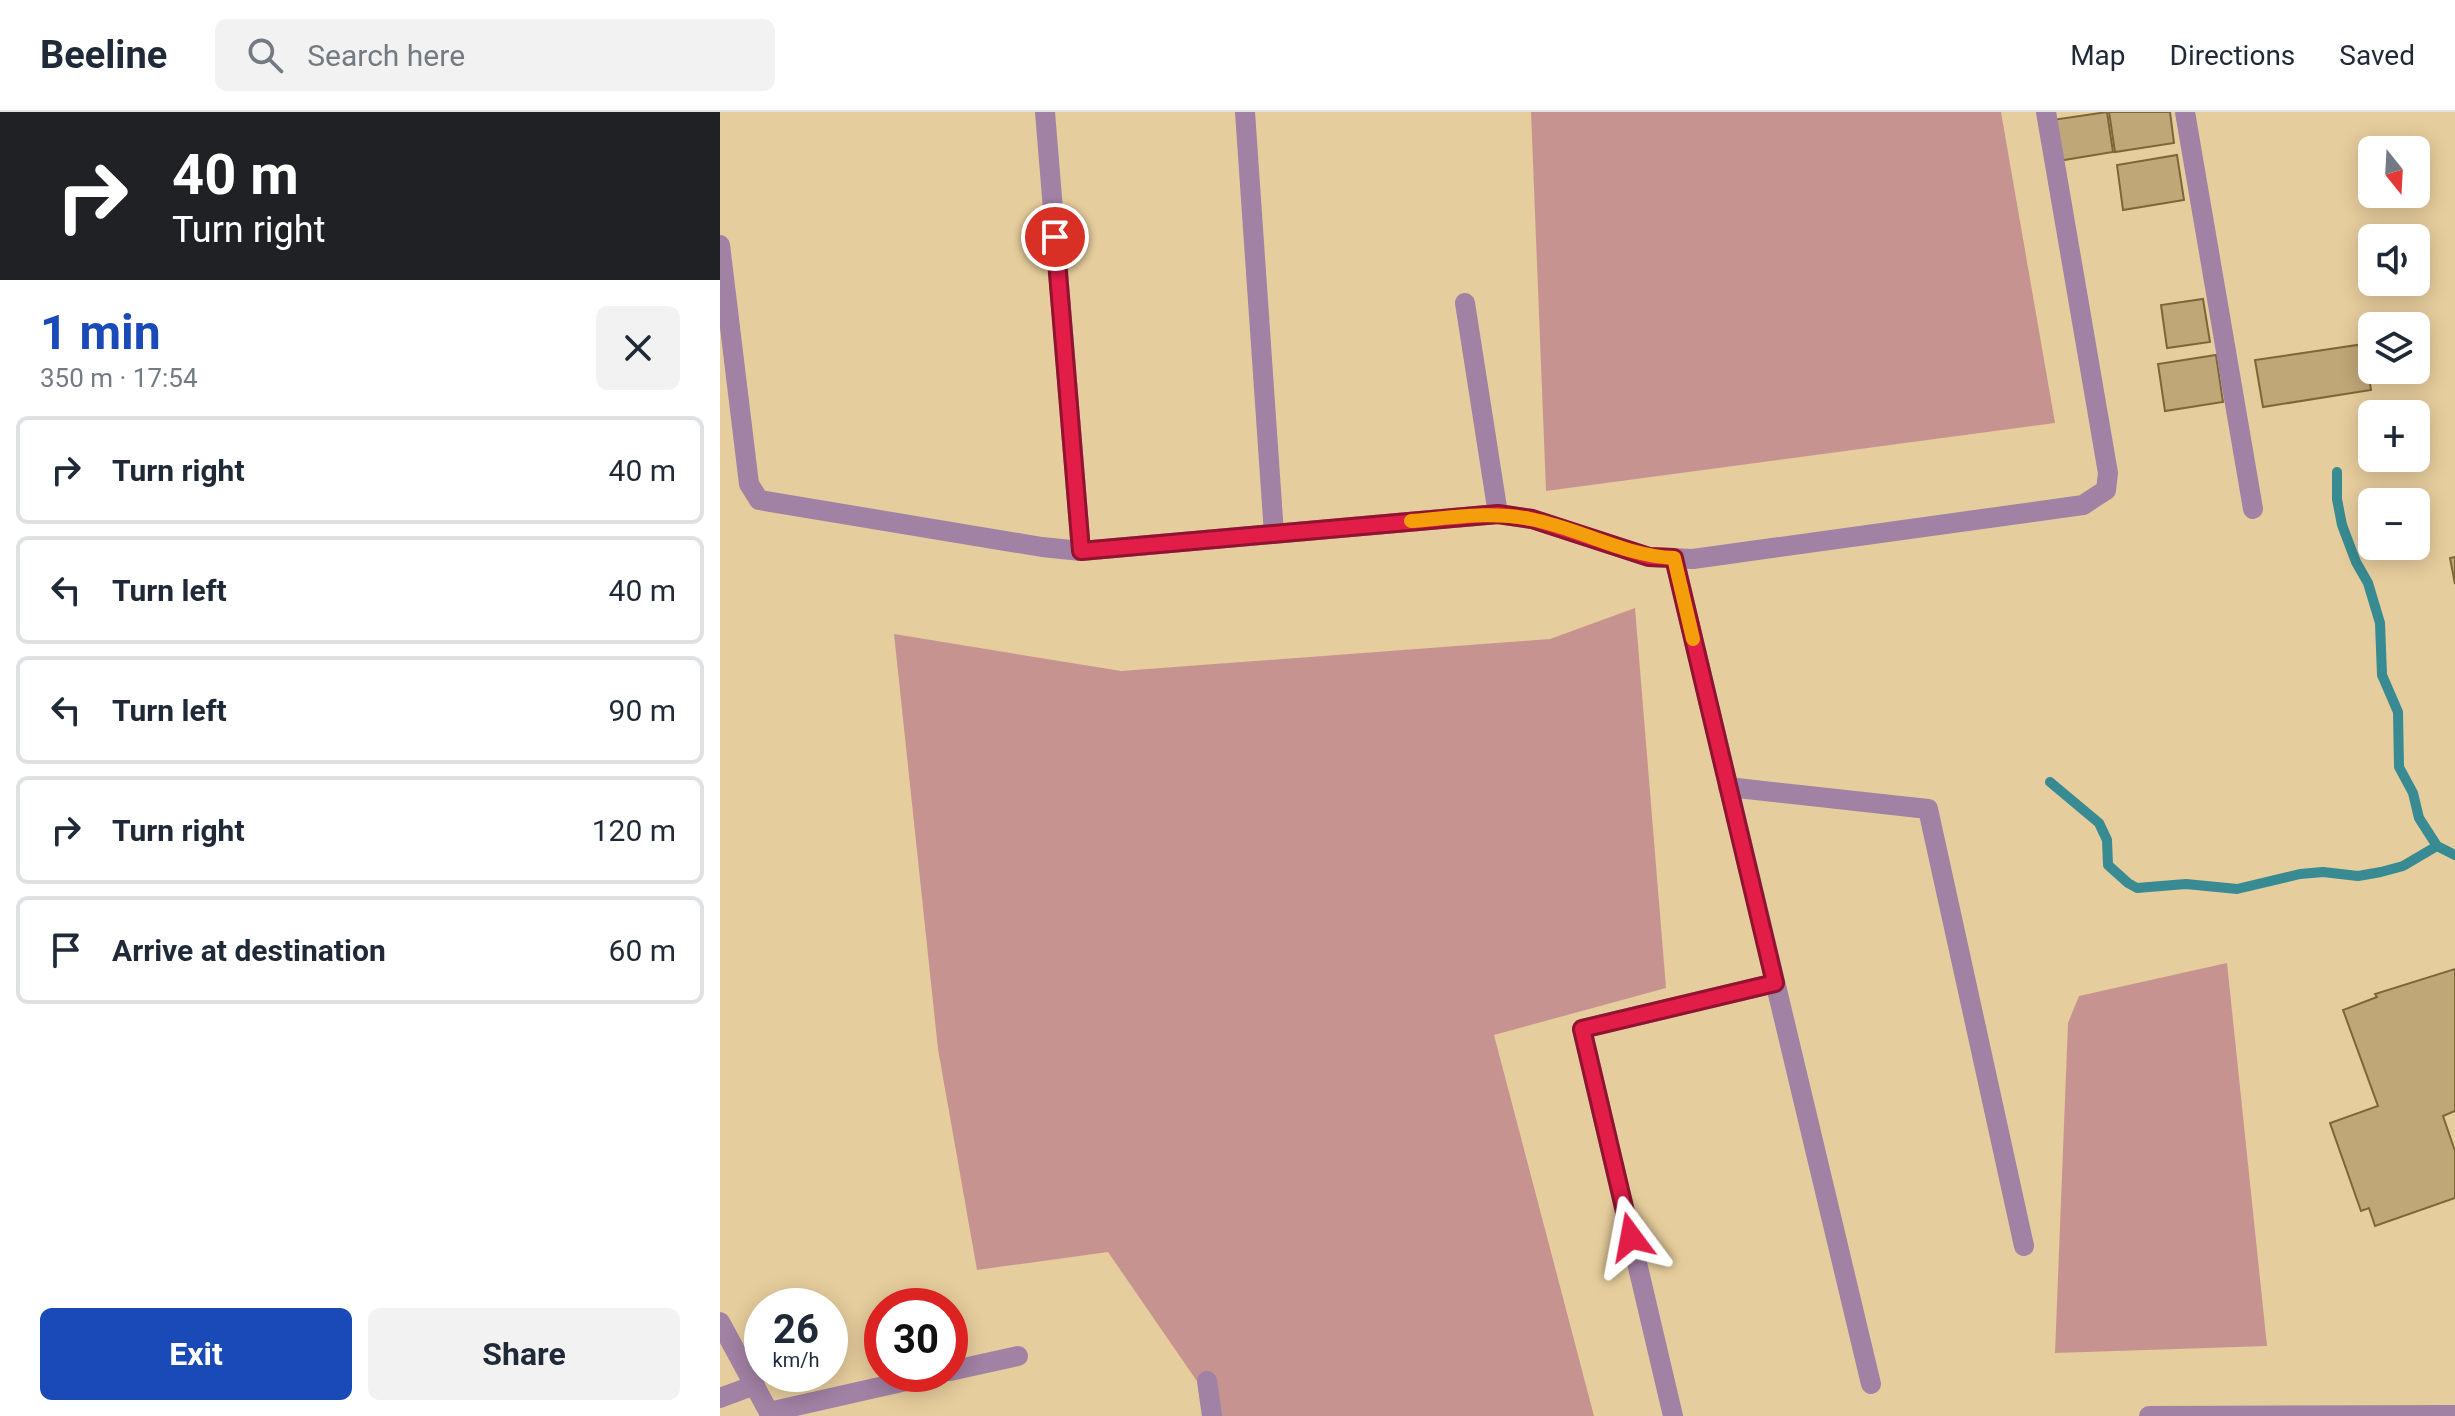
<!DOCTYPE html>
<meta charset="utf-8">
<style>
:root{--surface:#fff;--page:#f2f2f3;--text:#1f2937;--muted:#747a83;--line:#e0e1e3;--accent:#194ab7}
body{margin:0;font-family:Roboto,sans-serif;background:var(--page);color:var(--text);height:100vh;display:flex;flex-direction:column;font-size:30px;white-space:nowrap}
*{box-sizing:border-box;margin:0}
p{font-size:26px;color:var(--muted)}
.icon{flex:none;width:44px;height:44px;fill:none;stroke:currentColor;stroke-width:2;stroke-linecap:round;stroke-linejoin:round}
.map{position:relative;flex:1;overflow:hidden}
.side{display:flex;flex-direction:column;background:var(--surface);width:720px}
.side>*{flex:none}
.guide{background:#202124;color:#fff;overflow:hidden}
.needle{width:52px;rotate:162deg}
.buttons{position:absolute;left:1638px;top:24px;display:grid;gap:16px}
.buttons a{display:grid;place-items:center;width:72px;height:72px;border-radius:12px;background:var(--surface);box-shadow:0 4px 20px #0003;font-size:40px}
.speed{position:absolute;left:24px;top:1176px;display:flex;gap:16px;font-size:40px;font-weight:700;text-align:center}
.speed>*{display:grid;place-content:center;width:104px;height:104px;border-radius:50%;background:var(--surface);box-shadow:0 4px 20px #0003;line-height:1}
.speed small{font-size:20px;font-weight:400}
.speed .limit{border:12px solid #d22;background:#fff;color:#111}
.pin{position:absolute;display:grid;place-items:center;width:68px;height:68px;color:#fff;margin:-34px;border:4px solid #fff;border-radius:50%;box-shadow:0 2px 8px #0007}
.me{position:absolute;width:88px;margin:-44px;rotate:347deg;stroke-linejoin:round;filter:drop-shadow(0 0 6px #0008)}
.turn{display:flex;align-items:center;gap:28px;height:168px;padding:0 40px;font-size:36px}
.turn .icon{width:104px;height:104px;stroke-width:2.5}
.turn b{display:block;font-size:56px;line-height:68px}
.round{display:grid;place-items:center;flex:none;width:84px;height:84px;border-radius:12px;background:var(--page)}
.overview{display:flex;align-items:center;justify-content:space-between;height:136px;padding:0 40px}
h1{font-size:48px;font-weight:700;line-height:60px;color:var(--accent)}
.cta{display:flex;gap:16px;margin-top:auto;padding:16px 40px}
.cta a{flex:1;height:92px;border-radius:12px;background:var(--accent);color:#fff;font-size:32px;font-weight:700;line-height:92px;text-align:center}
.cta a+a{background:var(--page);color:var(--text)}
ul{padding:0;list-style:none}
li{display:flex;align-items:center;gap:24px;height:108px;margin:0 16px 12px;padding:0 24px;border:4px solid var(--line);border-radius:12px}
li div{flex:1}
li b{display:block;font-size:30px}
li em{font-style:normal}
header{display:flex;align-items:center;gap:48px;box-sizing:border-box;height:112px;padding:0 40px;background:var(--surface);border-bottom:2px solid var(--line)}
header strong{font-size:38px}
nav{display:flex;gap:44px;margin-inline-start:auto;font-size:28px}
.search{width:560px;height:72px;background:var(--page);display:flex;align-items:center;gap:20px;box-sizing:border-box;padding:0 28px;border-radius:12px;color:var(--muted);font-size:30px}
main{display:flex;flex:1;min-height:0}
.map>svg:first-child{display:block}
.green{fill:#c79390}
.lines{fill:none;stroke-linecap:round;stroke-linejoin:round}
.stream{stroke:#388b92;stroke-width:10}
.building{fill:#c0a778;stroke:#7d6639;stroke-width:2}
.street{stroke:#a181a4;stroke-width:20}
.route-casing{stroke:#92132f;stroke-width:20}
.route{stroke:#e11d48;stroke-width:14}
.slow{stroke:#f59e0b;stroke-width:14}
</style>
<header>
<strong>Beeline</strong>
<div class="search"><svg class="icon" aria-label="search" viewBox="0 0 24 24"><circle cx="10" cy="10" r="6"/><path d="M15 15l6 6"/></svg>Search here</div>
<nav><a>Map</a><a>Directions</a><a>Saved</a></nav>
</header>
<main>
<section class="side">
<div class="guide">
<div class="turn"><svg class="icon" aria-label="right" viewBox="0 0 24 24"><path d="M7 20v-9h11M14 6l5 5-5 5"/></svg><div><b>40 m</b>Turn right</div></div>
</div>
<div class="overview"><div><h1>1 min</h1><p>350 m · 17:54</p></div><a class="round"><svg class="icon" aria-label="close" viewBox="0 0 24 24"><path d="M6 6l12 12M18 6L6 18"/></svg></a></div>
<ul>
<li><svg class="icon" aria-label="right" viewBox="0 0 24 24"><path d="M7 20v-9h11M14 6l5 5-5 5"/></svg><div><b>Turn right</b></div><em>40 m</em></li>
<li><svg class="icon" aria-label="left" viewBox="0 0 24 24"><path d="M17 20v-9H6M10 6l-5 5 5 5"/></svg><div><b>Turn left</b></div><em>40 m</em></li>
<li><svg class="icon" aria-label="left" viewBox="0 0 24 24"><path d="M17 20v-9H6M10 6l-5 5 5 5"/></svg><div><b>Turn left</b></div><em>90 m</em></li>
<li><svg class="icon" aria-label="right" viewBox="0 0 24 24"><path d="M7 20v-9h11M14 6l5 5-5 5"/></svg><div><b>Turn right</b></div><em>120 m</em></li>
<li><svg class="icon" aria-label="arrive" viewBox="0 0 24 24"><path d="M6 21V4h12l-3 4 3 4H6"/></svg><div><b>Arrive at destination</b></div><em>60 m</em></li>
</ul>
<div class="cta"><a>Exit</a><a>Share</a></div>
</section>
<div class="map">
<svg width="1735" height="1304" viewBox="0 0 1735 1304">
<rect width="100%" height="100%" fill="#e6cd9d"/>
<!-- green -->
<g class="green">
<polygon points="811,0 1281,0 1335,311 826,379"/>
<polygon points="915,496 946,876 774,923 874,1304 501,1304 388,1140 257,1158 218,937 174,522 401,559 830,527"/>
<polygon points="1507,851 1547,1234 1335,1241 1348,911 1359,884"/>
</g>
<g class="lines">
<!-- stream -->
<g class="stream">
<polyline points="1617,360 1617,387 1622,413 1636,450 1648,471 1660,511 1662,563 1678,600 1679,655 1693,681 1699,706 1717,734 1735,743"/>
<polyline points="1330,670 1379,711 1387,728 1388,753 1408,771 1417,776 1466,772 1517,777 1580,762 1603,760 1638,764 1661,760 1683,754 1717,734"/>
</g>
</g>
<!-- building -->
<g class="building">
<polygon points="1387,0 1393,40 1338,49 1332,8"/>
<polygon points="1389,0 1450,0 1454,31 1395,40"/>
<polygon points="1457,43 1464,88 1403,98 1397,53"/>
<polygon points="1483,187 1490,230 1447,236 1441,193"/>
<polygon points="1644,232 1651,278 1543,295 1535,248"/>
<polygon points="1496,243 1503,290 1445,299 1438,252"/>
<polygon points="1735,445 1735,472 1730,446"/>
<polygon points="1735,857 1735,999 1723,1004 1735,1039 1735,1086 1655,1114 1649,1096 1641,1099 1610,1011 1658,994 1623,898 1657,885 1655,882"/>
</g>
<g class="lines">
<!-- street -->
<g class="street">
<polyline points="325,0 361,439"/>
<polyline points="525,0 554,422"/>
<polyline points="1465,0 1533,397"/>
<polyline points="0,133 29,372 39,388 322,435 361,439 778,402 812,407 929,445 973,447 1363,393 1386,378 1388,361 1326,0"/>
<polyline points="745,191 778,402"/>
<polyline points="954,446 1151,1272"/>
<polyline points="1008,675 1208,697 1304,1134"/>
<polyline points="0,1210 51,1304"/>
<polyline points="230,1259 298,1244"/>
<polyline points="487,1269 492,1304"/>
<polyline points="0,1286 35,1273"/>
<polyline points="49,1300 217,1262"/>
<polyline points="953,1304 862,917 1055,871"/>
<polyline points="1429,1304 1735,1303"/>
</g>
</g>
<g class="lines">
<!-- route casing -->
<g class="route-casing">
<polyline id="route" points="335,125 361,439 778,402 812,407 929,445 954,446 1055,871 862,917 911,1125"/>
</g>
<!-- route -->
<use href="#route" class="route"/>
<!-- slow -->
<path class="slow" d="M 691,409 C 731,406 770,399 810,407 C 859,416 904,444 954,446 L 973,527"/>
</g>
</svg>
<div class="buttons">
<a><svg class="needle" viewBox="-14 -14 28 28"><path d="M0-13l5 13h-10z" fill="#e53935"/><path d="M0 13l5-13h-10z" fill="#747a83"/></svg></a>
<a><svg class="icon" aria-label="sound" viewBox="0 0 24 24"><path d="M4 9h4l5-4v14l-5-4H4zM17 9q2 3 0 6"/></svg></a>
<a><svg class="icon" aria-label="layers" viewBox="0 0 24 24"><path d="M12 4l9 5-9 5-9-5zM3 14l9 5 9-5"/></svg></a>
<a>+</a>
<a>−</a>
</div>
<div class="speed"><div>26<small>km/h</small></div><div class="limit">30</div></div>
<div class="pin" style="left:335px;top:125px;background:#d93025"><svg class="icon" aria-label="arrive" viewBox="0 0 24 24"><path d="M6 21V4h12l-3 4 3 4H6"/></svg></div>
<svg class="me" style="left:911px;top:1125px" viewBox="-20 -20 40 40"><path d="M0-17L14 15 0 8-14 15z" fill="#e11d48" stroke="#fff" stroke-width="4"/></svg>
</div>
</main>
